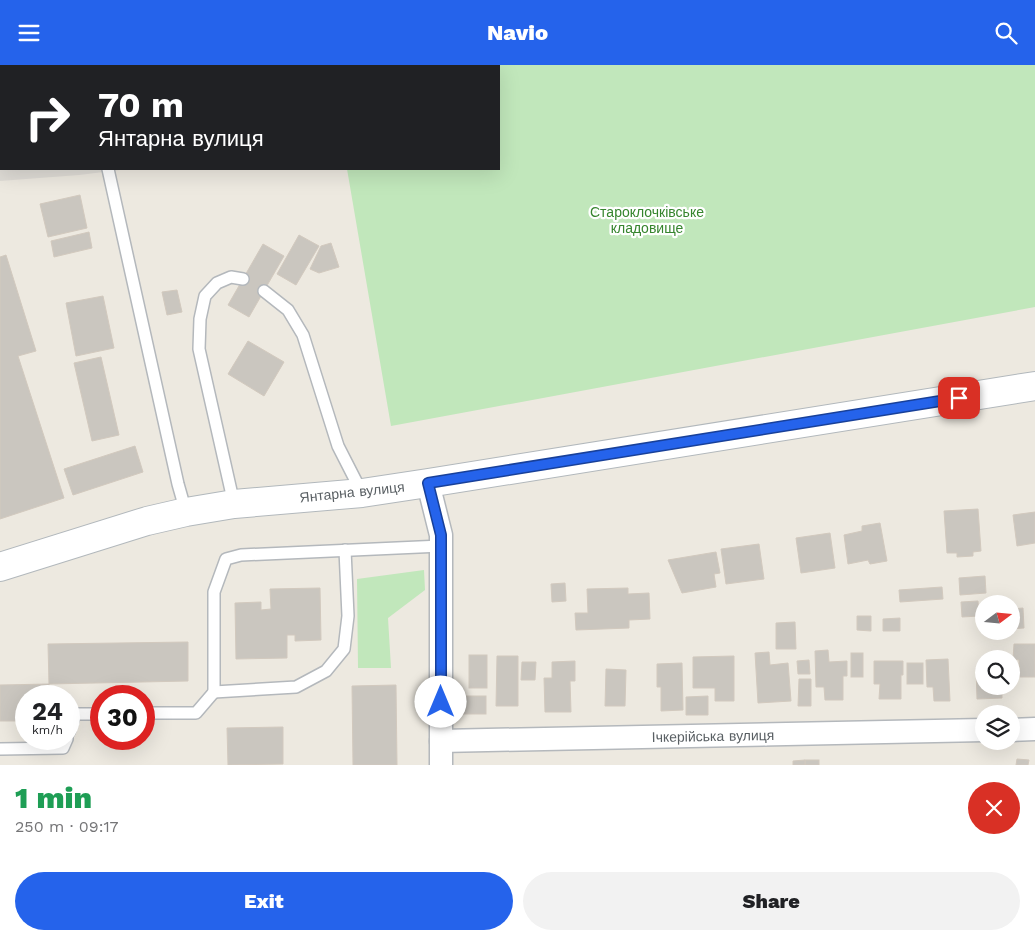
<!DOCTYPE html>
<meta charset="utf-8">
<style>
:root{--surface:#fff;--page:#f2f2f2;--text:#202124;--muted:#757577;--accent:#2563eb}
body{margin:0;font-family:"Work Sans",sans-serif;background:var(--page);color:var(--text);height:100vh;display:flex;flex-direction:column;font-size:19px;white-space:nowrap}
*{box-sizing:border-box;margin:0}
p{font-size:16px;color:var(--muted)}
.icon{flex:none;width:28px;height:28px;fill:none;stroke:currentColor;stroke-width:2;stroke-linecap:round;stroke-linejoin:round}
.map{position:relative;height:700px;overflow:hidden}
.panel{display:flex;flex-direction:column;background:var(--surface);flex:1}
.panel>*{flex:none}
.guide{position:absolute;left:0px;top:0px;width:500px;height:105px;box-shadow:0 5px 20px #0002;background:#202124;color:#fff;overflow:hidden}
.needle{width:32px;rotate:74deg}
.controls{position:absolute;left:975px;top:530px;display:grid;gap:10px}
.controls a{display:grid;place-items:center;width:45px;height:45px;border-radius:50%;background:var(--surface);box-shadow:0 5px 20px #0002;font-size:25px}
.speed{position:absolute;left:15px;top:620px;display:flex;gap:10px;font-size:25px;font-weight:700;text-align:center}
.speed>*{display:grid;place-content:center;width:65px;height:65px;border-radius:50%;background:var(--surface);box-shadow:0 5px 20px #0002;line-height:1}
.speed small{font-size:12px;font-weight:400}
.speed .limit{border:8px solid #d22;background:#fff;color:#111}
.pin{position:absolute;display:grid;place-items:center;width:42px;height:42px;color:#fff;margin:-21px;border-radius:10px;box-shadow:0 2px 8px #0006}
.me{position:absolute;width:55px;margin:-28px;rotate:0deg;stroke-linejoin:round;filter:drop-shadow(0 0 4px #0008)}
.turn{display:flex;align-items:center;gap:18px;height:105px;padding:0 15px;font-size:22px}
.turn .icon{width:65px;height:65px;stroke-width:2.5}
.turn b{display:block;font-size:35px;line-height:42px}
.round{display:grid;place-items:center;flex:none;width:52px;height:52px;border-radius:26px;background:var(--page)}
.summary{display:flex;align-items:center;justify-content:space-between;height:85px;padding:0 15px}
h1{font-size:30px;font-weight:800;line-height:38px;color:#1e9e55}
.cta{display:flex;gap:10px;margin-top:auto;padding:10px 15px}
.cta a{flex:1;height:58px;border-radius:30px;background:var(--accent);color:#fff;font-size:20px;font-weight:800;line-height:58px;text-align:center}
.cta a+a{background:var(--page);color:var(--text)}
header{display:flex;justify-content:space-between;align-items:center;height:65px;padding:0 15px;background:var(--accent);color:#fff;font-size:22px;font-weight:800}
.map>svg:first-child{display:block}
.industrial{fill:#dedbd5}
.green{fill:#c1e7bb}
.building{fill:#cac6bf;stroke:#d2c9be}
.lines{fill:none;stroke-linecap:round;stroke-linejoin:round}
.service-casing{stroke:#b4b8bc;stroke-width:14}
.minor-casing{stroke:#b4b8bc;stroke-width:25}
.secondary-casing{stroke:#b2b8bc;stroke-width:30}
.service{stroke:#fff;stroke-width:11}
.minor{stroke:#fff;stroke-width:22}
.secondary{stroke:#fff;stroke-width:28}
.route-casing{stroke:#184099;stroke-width:12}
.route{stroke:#2563eb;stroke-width:9}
.labels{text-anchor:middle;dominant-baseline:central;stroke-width:4.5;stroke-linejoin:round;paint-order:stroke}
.park-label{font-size:14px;fill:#36852e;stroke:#fff}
.street-label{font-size:14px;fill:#595f63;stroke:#fff}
</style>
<header><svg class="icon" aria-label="menu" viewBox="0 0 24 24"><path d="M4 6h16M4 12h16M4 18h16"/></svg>Navio<svg class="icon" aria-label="search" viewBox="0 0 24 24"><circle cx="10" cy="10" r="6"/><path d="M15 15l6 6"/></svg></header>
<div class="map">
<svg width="1035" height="700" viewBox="0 0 1035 700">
<rect width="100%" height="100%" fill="#ede9e0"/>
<!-- industrial -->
<polygon class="industrial" points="0,0 338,0 338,1 1,1 1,104 128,104 79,110 0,116"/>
<!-- green -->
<g class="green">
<polygon points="338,0 1035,0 1035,242 391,361 347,104 499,104 499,1 338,1"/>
<polygon points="424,505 425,525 388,553 391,603 358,603 357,514"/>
</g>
<!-- building -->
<g class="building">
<rect x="0" y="11" width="1" height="20"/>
<polygon points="80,130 87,163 48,172 40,139"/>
<polygon points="89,167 92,183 54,192 51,176"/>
<polygon points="299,170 319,181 296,220 277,209"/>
<polygon points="331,178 339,202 319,208 310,204 321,181"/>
<polygon points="263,179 284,191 249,252 228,240"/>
<polygon points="6,190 36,286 18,291 64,433 0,454 0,192"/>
<polygon points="177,225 182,247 167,250 162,227"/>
<polygon points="103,231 114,283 76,291 66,238"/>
<polygon points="248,276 284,297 264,331 228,309"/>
<polygon points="101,292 119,370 92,376 74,298"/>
<polygon points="135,381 143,407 73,430 64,404"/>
<polygon points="978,444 981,486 973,487 973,491 957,492 957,488 947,488 944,446"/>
<polygon points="1035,447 1035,478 1017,481 1013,450"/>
<polygon points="880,458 887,496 870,499 868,495 848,499 844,470 862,466 862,461"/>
<polygon points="830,468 835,503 801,508 796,473"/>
<polygon points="759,479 764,514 726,519 721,484"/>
<polygon points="716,487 720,508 714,509 716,522 682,528 668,495"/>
<polygon points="985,511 986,528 960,530 959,513"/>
<polygon points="565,518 566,536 552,537 551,519"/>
<polygon points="942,522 943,534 900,537 899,525"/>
<polygon points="320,523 321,575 295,576 295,570 287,570 287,593 236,594 235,538 261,537 261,545 271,544 270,524"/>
<polygon points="628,523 628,529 649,528 650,554 629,555 629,563 576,565 575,548 588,548 587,524"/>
<polygon points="978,536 979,551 962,552 961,537"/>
<polygon points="1023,543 1024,563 1011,564 1011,544"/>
<polygon points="857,551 871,551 871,566 857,565"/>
<polygon points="900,553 900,566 883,566 883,554"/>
<polygon points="795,557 796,584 776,584 776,558"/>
<polygon points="188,577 188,616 49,619 48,579"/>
<polygon points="1014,579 1035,579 1035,612 1019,612 1019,595 1013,594"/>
<polygon points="828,585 829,597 847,596 847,611 843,611 843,635 825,635 824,622 816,622 815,586"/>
<polygon points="769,587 770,600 788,598 791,636 758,638 755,588"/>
<rect x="851" y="588" width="12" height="24"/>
<rect x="469" y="590" width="18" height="33"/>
<polygon points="497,591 518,591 518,641 496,641"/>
<polygon points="734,591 734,636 715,636 715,623 693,623 693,592"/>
<polygon points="948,594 950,636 934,636 933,622 927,622 926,595"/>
<polygon points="809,595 810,609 798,609 797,596"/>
<polygon points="575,596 575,616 570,616 571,647 545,647 544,613 552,613 552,597"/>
<polygon points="874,596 903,596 903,610 901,610 901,634 879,634 880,619 874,619"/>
<polygon points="522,597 536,597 535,615 521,615"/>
<polygon points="682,598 683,645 661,646 661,622 657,622 657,599"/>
<rect x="907" y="598" width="16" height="21"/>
<polygon points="984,602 984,621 1002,621 1002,633 977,634 976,603"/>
<polygon points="606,604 626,605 625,641 605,641"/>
<polygon points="799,614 811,614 811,641 798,641"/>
<polygon points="49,619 49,631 26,631 26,656 0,656 0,620"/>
<polygon points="396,620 397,700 353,700 352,621"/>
<rect x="461" y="631" width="25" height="18"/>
<polygon points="708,631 708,650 686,650 686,632"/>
<polygon points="283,662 283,699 228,700 227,663"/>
<polygon points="1017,694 1029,695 1028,700 1016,700"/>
<rect x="805" y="695" width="14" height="5"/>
<polygon points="805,695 805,700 793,700 793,696"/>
</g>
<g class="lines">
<!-- service casing -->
<g class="service-casing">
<g id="service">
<polyline points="82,0 82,1"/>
<polyline points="150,0 150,1"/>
<polyline points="191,0 191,1"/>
<polyline points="232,0 232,1"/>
<polyline points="270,0 270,1"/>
<polyline points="309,0 309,1"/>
<polyline points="0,39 1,39"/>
<polyline points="0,79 1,79"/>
<polyline points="108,104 178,419 186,447"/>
<polyline points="264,226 288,245 303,270 338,381 362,428"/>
<polyline points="234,439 199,284 200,254 205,231 217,218 231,212 243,214"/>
<polyline points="214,627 214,527 226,494 241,490 441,481"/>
<polyline points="214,627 296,622 326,606 344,584 348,551 345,485"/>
<polyline points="144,648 196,648 214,627"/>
<polyline points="69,667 75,649 101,649"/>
<polyline points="0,684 63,683 67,674"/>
</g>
</g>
<!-- minor casing -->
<g class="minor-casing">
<g id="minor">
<polyline points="428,418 441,470 441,700"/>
<polyline points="1011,665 1035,664"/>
<polyline points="441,676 984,665"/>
</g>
</g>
<!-- secondary casing -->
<g class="secondary-casing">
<polyline id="secondary" points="0,502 147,456 186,447 234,439 362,428 428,418 1035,321"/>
</g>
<!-- service -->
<use href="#service" class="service"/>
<!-- minor -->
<use href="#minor" class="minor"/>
<!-- secondary -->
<use href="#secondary" class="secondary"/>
</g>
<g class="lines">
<!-- route casing -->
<g class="route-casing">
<polyline id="route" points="441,637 441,470 428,418 959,333"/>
</g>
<!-- route -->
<use href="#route" class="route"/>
</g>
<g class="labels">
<!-- park labels -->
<g class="park-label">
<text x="647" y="147">Староклочківське<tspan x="647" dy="16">кладовище</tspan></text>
</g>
<!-- street labels -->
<g class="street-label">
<text transform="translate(352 427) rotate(-6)">Янтарна вулиця</text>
<text transform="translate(713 671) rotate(-1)">Ічкерійська вулиця</text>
</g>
</g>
</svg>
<div class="controls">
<a><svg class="needle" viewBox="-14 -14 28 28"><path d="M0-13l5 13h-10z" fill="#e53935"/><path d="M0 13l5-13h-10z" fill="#757577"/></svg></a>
<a><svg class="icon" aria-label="search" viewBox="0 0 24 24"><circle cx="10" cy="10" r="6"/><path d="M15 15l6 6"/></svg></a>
<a><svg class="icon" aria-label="layers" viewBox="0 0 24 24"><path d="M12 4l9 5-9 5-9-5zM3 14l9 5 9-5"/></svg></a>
</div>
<div class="speed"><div>24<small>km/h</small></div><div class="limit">30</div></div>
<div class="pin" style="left:959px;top:333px;background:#d93025"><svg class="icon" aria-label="arrive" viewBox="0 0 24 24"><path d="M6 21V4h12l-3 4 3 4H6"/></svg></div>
<svg class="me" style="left:441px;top:637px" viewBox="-20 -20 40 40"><circle r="19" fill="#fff"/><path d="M0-13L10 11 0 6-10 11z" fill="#2563eb"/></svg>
<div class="guide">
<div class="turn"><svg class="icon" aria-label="right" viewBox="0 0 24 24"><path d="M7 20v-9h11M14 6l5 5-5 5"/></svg><div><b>70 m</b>Янтарна вулиця</div></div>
</div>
</div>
<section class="panel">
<div class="summary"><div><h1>1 min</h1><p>250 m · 09:17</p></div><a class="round" style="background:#d93025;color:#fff"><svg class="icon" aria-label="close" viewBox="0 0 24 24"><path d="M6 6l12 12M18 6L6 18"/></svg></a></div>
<div class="cta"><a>Exit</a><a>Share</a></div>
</section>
